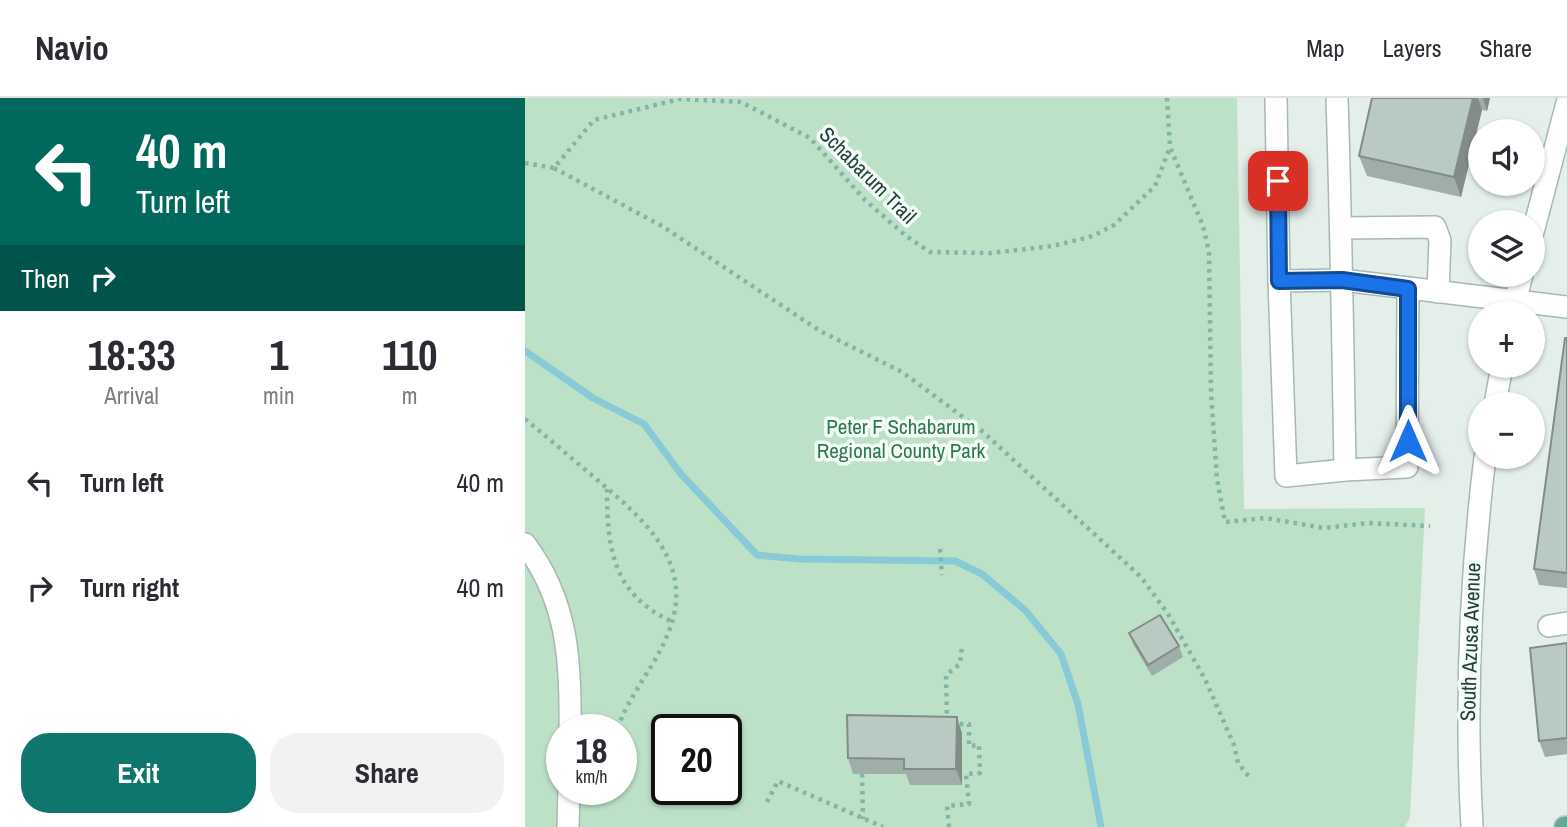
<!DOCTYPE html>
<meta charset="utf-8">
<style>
:root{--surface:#fff;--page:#f2f2f3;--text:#2b2b33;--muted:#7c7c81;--line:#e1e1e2;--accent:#0f766e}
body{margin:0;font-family:"Archivo Narrow",sans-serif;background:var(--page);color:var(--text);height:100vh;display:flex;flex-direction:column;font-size:26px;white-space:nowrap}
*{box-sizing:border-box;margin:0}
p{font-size:23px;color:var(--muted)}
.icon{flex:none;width:38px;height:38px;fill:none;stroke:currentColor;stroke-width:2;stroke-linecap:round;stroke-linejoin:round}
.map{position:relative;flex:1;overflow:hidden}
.side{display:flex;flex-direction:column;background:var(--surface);width:525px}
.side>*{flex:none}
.hud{background:#00695c;color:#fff;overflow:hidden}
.tools{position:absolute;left:943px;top:21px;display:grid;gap:14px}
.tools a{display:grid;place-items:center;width:77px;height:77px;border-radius:50%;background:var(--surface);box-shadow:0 2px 5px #0004;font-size:35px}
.speed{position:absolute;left:21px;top:616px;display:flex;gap:14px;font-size:35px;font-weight:700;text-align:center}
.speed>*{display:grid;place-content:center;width:91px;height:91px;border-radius:50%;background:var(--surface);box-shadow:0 2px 5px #0004;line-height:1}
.speed small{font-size:18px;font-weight:400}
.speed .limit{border:4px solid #111;border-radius:10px;background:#fff;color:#111}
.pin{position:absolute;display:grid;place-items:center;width:60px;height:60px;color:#fff;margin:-30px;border-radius:14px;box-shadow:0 4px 10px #0006}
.me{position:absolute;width:77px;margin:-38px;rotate:0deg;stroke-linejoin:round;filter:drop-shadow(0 0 5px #0008)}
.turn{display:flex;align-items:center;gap:24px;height:147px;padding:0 21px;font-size:32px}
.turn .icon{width:91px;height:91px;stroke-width:2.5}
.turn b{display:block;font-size:49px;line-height:60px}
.then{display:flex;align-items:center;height:66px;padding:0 21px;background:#0003;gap:14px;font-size:26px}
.eta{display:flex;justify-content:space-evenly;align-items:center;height:119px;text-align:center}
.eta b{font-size:42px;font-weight:700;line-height:49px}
.cta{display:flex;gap:14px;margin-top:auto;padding:14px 21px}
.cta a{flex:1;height:80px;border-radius:28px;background:var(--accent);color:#fff;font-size:28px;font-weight:700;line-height:80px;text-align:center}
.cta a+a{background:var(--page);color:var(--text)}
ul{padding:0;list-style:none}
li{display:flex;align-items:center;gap:21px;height:105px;padding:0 21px}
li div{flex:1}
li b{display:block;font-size:26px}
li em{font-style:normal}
header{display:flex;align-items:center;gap:42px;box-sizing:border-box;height:98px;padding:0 35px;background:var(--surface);border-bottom:2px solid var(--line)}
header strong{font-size:33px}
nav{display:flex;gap:38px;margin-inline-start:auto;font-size:24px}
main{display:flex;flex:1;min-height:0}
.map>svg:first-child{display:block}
.green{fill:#bce1c7;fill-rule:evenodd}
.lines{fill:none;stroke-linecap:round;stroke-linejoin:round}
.stream{stroke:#89cad7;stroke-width:7}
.minor-casing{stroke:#a6b8b2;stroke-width:24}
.major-casing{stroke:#c1cac8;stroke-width:24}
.path{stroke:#82b5a6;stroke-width:4.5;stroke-dasharray:3.5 5;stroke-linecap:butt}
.minor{stroke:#fff;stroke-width:21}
.major{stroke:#66a798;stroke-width:21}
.wall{fill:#9faea8}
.shaded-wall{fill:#828d88}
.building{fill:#b9cac3;stroke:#828d88;stroke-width:2}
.route-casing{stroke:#114b97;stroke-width:18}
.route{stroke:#1a73e8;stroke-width:12}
.labels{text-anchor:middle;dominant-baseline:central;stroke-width:7;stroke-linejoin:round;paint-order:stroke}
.street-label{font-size:21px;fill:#22423a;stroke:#f5fbf8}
.park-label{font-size:21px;fill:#297c4b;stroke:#f5fbf8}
</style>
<header>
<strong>Navio</strong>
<nav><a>Map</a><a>Layers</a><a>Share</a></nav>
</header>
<main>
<section class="side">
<div class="hud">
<div class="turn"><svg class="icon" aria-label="left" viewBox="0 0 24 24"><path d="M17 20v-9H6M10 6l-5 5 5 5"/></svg><div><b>40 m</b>Turn left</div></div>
<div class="then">Then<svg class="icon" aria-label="right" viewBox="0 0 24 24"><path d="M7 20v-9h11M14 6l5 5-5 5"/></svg></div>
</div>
<div class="eta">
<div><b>18:33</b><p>Arrival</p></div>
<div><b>1</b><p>min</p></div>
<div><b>110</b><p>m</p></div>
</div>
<ul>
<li><svg class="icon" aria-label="left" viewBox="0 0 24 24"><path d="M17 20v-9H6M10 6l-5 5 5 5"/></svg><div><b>Turn left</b></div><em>40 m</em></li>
<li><svg class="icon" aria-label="right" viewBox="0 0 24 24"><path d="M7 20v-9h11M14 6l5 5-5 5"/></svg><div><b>Turn right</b></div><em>40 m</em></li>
</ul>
<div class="cta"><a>Exit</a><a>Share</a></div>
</section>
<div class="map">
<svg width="1042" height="729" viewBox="0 0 1042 729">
<rect width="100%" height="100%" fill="#e4efea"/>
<!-- green -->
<path class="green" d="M 0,0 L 712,0 L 719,411 L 900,410 L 885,719 L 880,729 L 0,729 ZM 37,632 L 96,632 L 96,691 L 37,691 ZM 142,632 L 201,632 L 201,691 L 142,691 Z"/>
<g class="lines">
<!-- stream -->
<polyline class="stream" points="0,253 68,300 119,326 156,376 232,457 274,461 430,463 457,476 500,512 536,556 553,606 576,729"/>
<!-- minor casing -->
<g class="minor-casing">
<g id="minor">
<polyline points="751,0 754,183"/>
<path d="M 812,0 C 816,124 818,248 820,372 L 761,378 L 754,183 L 817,182 L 1042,209"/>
<polyline points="816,130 910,129 915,142 913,194"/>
<polyline points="1008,134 1042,5"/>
<polyline points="987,215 997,177"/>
<polyline points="970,306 977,268"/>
<polyline points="820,372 882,369 883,191"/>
<path d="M 0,446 C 43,503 46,563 45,632"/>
<polyline points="1024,528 1042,525"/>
<polyline points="43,729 44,691"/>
<path d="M 947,729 C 940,604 945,483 960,359"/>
</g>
</g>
<!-- major casing -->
<g class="major-casing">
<polyline id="major" points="1040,729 1042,729"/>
</g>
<!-- path -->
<g class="path">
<polyline points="642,0 645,49 678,128 684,154 686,295 692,381 700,424 741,420 799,430 843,425 905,428"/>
<polyline points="0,65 29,70 69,22 155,1 216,4 285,40 340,102 381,138 405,154 466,155 528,148 568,138 589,127 630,88 645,49"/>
<polyline points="29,70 137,128 295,233 377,274 457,333 616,479 643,516 680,581 709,647 713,665 725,680"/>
<path d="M 0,321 C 23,340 46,360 69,379 C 117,420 171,463 144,533 C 131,568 104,596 92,632"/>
<path d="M 82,391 C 82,449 87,497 148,524"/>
<polyline points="415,451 417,477"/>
<polyline points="422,624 421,577 435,566 437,549"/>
<polyline points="337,676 338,721"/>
<polyline points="88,691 88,699"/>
<polyline points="242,704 253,683 358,729"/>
<polyline points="424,729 422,708 444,706 441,676 455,675 454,647 444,648 444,626 431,626"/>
</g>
<!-- minor -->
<use href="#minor" class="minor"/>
<!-- major -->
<use href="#major" class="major"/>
</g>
<!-- wall -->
<g class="wall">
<polygon points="847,0 965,0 962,13 957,12 936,99 842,78 834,58"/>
<polygon points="1042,240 1042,490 1014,487 1009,471"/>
<polygon points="604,535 654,548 658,559 627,578 608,546"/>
<polygon points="1042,545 1042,656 1020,659 1014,643"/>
<polygon points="437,635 437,687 385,687 381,676 328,676 323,660"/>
</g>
<!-- shaded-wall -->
<g class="shaded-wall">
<polygon points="948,0 953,0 957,12 936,99 929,79"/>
<polygon points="958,0 965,0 962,13"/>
<polygon points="432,619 437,635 437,687 431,671"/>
</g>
<!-- building -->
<g class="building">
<polygon points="847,0 948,0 929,79 834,58"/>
<polygon points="1040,240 1042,240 1042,475 1009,471"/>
<polygon points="635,517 654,548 623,567 604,535"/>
<polygon points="1042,545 1042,640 1014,643 1005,550"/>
<polygon points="322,617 432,619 431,671 379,671 379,661 323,660"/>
</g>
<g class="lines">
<!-- route casing -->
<g class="route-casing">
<polyline id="route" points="753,83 754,183 817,182 883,191 883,343"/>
</g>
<!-- route -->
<use href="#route" class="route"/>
</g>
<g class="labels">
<!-- street labels -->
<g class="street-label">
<text transform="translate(343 77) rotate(45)">Schabarum Trail</text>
<text transform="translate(945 544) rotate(-88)">South Azusa Avenue</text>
</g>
<!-- park labels -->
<g class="park-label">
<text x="376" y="328">Peter F Schabarum<tspan x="376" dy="24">Regional County Park</tspan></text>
</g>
</g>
</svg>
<div class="tools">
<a><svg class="icon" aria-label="sound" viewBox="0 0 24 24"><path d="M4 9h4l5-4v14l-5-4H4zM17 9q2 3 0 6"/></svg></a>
<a><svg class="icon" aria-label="layers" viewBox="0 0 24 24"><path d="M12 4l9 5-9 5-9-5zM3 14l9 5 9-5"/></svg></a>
<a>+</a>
<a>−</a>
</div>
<div class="speed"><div>18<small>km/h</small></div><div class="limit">20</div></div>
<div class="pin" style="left:753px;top:83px;background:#d93025"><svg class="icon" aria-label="arrive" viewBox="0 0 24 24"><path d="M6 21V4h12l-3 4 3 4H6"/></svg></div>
<svg class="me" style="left:883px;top:343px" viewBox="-20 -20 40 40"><path d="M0-17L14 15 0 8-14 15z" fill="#1a73e8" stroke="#fff" stroke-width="4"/></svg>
</div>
</main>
